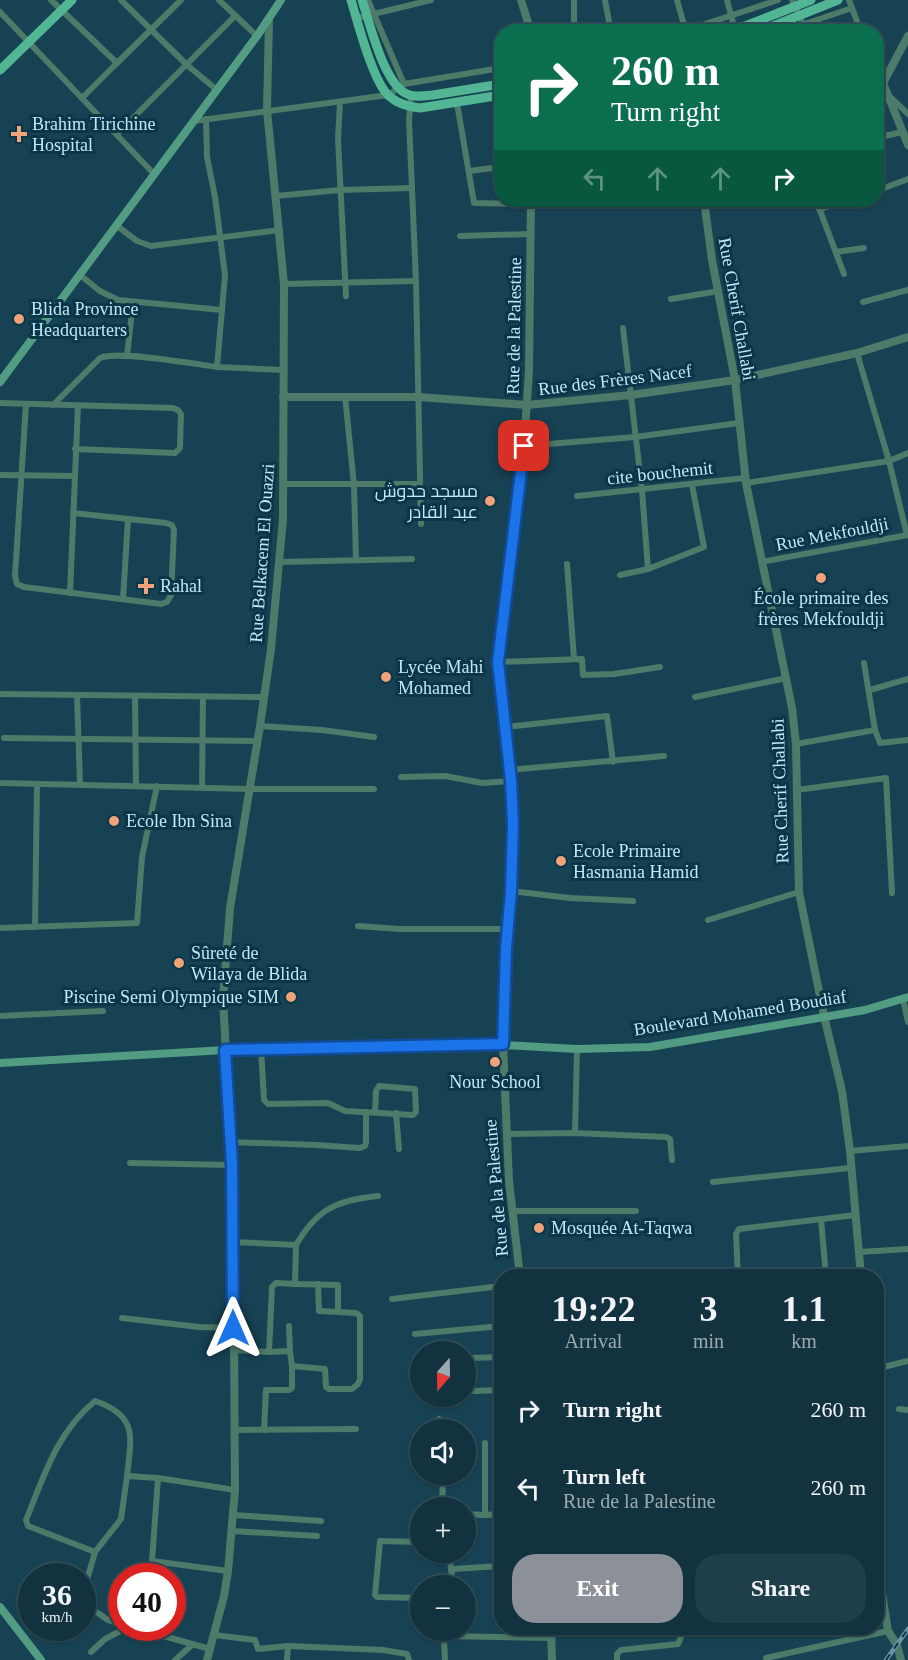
<!DOCTYPE html>
<meta charset="utf-8">
<style>
:root{--surface:#11323e;--page:#1e3e49;--text:#f1f3f6;--muted:#9caab0;--line:#304d58;--accent:#8c9099}
body{margin:0;font-family:"Times New Roman",Cairo,serif;background:var(--page);color:var(--text);height:100vh;display:flex;flex-direction:column;font-size:22px;white-space:nowrap}
*{box-sizing:border-box;margin:0}
p{font-size:20px;color:var(--muted)}
.icon{flex:none;width:33px;height:33px;fill:none;stroke:currentColor;stroke-width:2;stroke-linecap:round;stroke-linejoin:round}
.map{position:relative;flex:1;overflow:hidden}
.sheet{position:absolute;left:494px;top:1269px;width:390px;height:366px;display:flex;flex-direction:column;background:var(--surface);border-radius:24px;box-shadow:0 2px 4px #0004,0 0 0 2px var(--line)}
.sheet>*{flex:none}
.guide{position:absolute;left:494px;top:24px;width:390px;height:183px;border-radius:24px;box-shadow:0 2px 4px #0004,0 0 0 2px var(--line);background:#0b6e4f;color:#fff;overflow:hidden}
.needle{width:39px;rotate:200deg}
.fabs{position:absolute;left:410px;top:1341px;display:grid;gap:12px}
.fabs a{display:grid;place-items:center;width:66px;height:66px;border-radius:50%;background:var(--surface);box-shadow:0 2px 4px #0004,0 0 0 2px var(--line);font-size:30px}
.speed{position:absolute;left:18px;top:1563px;display:flex;gap:12px;font-size:30px;font-weight:700;text-align:center}
.speed>*{display:grid;place-content:center;width:78px;height:78px;border-radius:50%;background:var(--surface);box-shadow:0 2px 4px #0004,0 0 0 2px var(--line);line-height:1}
.speed small{font-size:15px;font-weight:400}
.speed .limit{border:9px solid #d22;background:#fff;color:#111}
.pin{position:absolute;display:grid;place-items:center;width:51px;height:51px;color:#fff;margin:-26px;border-radius:12px;box-shadow:0 3px 9px #0006}
.me{position:absolute;width:66px;margin:-33px;rotate:0deg;stroke-linejoin:round;filter:drop-shadow(0 0 4px #0008)}
.turn{display:flex;align-items:center;gap:21px;height:126px;padding:0 18px;font-size:27px}
.turn .icon{width:78px;height:78px;stroke-width:2.5}
.turn b{display:block;font-size:42px;line-height:51px}
.lanes{display:flex;align-items:center;height:57px;padding:0 18px;background:#0003;justify-content:center;gap:30px;direction:ltr}
.lanes .off{opacity:.35}
.eta{display:flex;justify-content:space-evenly;align-items:center;height:102px;text-align:center}
.eta b{font-size:36px;font-weight:700;line-height:42px}
.button{display:flex;gap:12px;margin-top:auto;padding:12px 18px}
.button a{flex:1;height:69px;border-radius:24px;background:var(--accent);color:#fff;font-size:24px;font-weight:700;line-height:69px;text-align:center}
.button a+a{background:var(--page);color:var(--text)}
ul{padding:0;list-style:none}
li{display:flex;align-items:center;gap:18px;height:78px;padding:0 18px}
li div{flex:1}
li b{display:block;font-size:22px}
li em{font-style:normal}
.map>svg:first-child{display:block}
.lines{fill:none;stroke-linecap:round;stroke-linejoin:round}
.minor{stroke:#4d7a69;stroke-width:6}
.tertiary{stroke:#4d7a69;stroke-width:8}
.secondary{stroke:#519c82;stroke-width:8}
.primary{stroke:#52b695;stroke-width:9}
.rail-casing{stroke:#6c94a5;stroke-width:4.5}
.rail{stroke:#0a3748;stroke-width:2;stroke-dasharray:7;stroke-linecap:butt}
.route-casing{stroke:#114b97;stroke-width:15}
.route{stroke:#1a73e8;stroke-width:10}
.poi-dot{fill:#f0a279;stroke:#0a3748;stroke-width:2}
.labels{text-anchor:middle;dominant-baseline:central;stroke-width:6;stroke-linejoin:round;paint-order:stroke}
.poi-label{font-size:18px;fill:#c2e7f9;stroke:#0a3748;text-anchor:start}
.street-label{font-size:18px;fill:#c2e7f9;stroke:#0a3748}
</style>
<div class="map">
<svg width="908" height="1660" viewBox="0 0 908 1660">
<rect width="100%" height="100%" fill="#174253"/>
<g class="lines">
<!-- minor -->
<g class="minor">
<polyline points="51,0 117,63 181,0"/>
<polyline points="121,0 187,65 217,90"/>
<polyline points="219,0 257,36"/>
<polyline points="368,0 404,84"/>
<polyline points="574,0 574,32"/>
<polyline points="605,0 611,32"/>
<polyline points="677,0 686,32"/>
<polyline points="727,0 735,30"/>
<polyline points="792,0 807,32"/>
<polyline points="849,0 861,32"/>
<polyline points="0,12 154,174"/>
<polyline points="357,18 431,0"/>
<polyline points="681,32 778,0"/>
<polyline points="781,32 852,8"/>
<polyline points="876,68 883,83"/>
<polyline points="411,95 409,120 416,281 421,524"/>
<polyline points="876,95 885,92 908,114"/>
<polyline points="82,98 117,63"/>
<polyline points="340,103 338,139 346,296"/>
<polyline points="457,103 474,203 531,204"/>
<polyline points="206,119 207,157 215,197 225,275 217,367 284,370"/>
<polyline points="194,121 388,95 404,84 501,68"/>
<polyline points="117,134 235,16"/>
<polyline points="876,138 902,132"/>
<polyline points="469,171 501,167"/>
<polyline points="876,191 908,179"/>
<polyline points="276,196 340,190 412,188"/>
<polyline points="816,200 844,274"/>
<polyline points="819,209 850,200"/>
<polyline points="116,225 137,241 151,246 280,230"/>
<polyline points="460,236 530,234"/>
<polyline points="836,252 864,248"/>
<polyline points="80,275 100,291 118,300 222,310"/>
<polyline points="284,284 416,281"/>
<polyline points="671,299 719,291"/>
<polyline points="863,302 908,290"/>
<polyline points="623,328 642,490 648,569"/>
<polyline points="857,353 889,461 907,535"/>
<polyline points="127,356 133,302"/>
<polyline points="345,396 354,485 356,560"/>
<polyline points="0,403 173,408 178,410 181,414 180,448 175,453 75,449"/>
<polyline points="26,404 15,576 17,584 24,587 161,604 167,602 171,595 174,530 172,525 166,523 73,513"/>
<path d="M 53,405 L 100,358 C 117,350 195,364 217,367"/>
<polyline points="524,446 635,437 739,423"/>
<polyline points="0,475 74,476"/>
<polyline points="746,483 889,461 908,453"/>
<polyline points="284,484 420,484"/>
<polyline points="577,496 745,478"/>
<polyline points="280,562 412,559"/>
<polyline points="761,562 908,535"/>
<polyline points="567,564 574,659"/>
<polyline points="620,575 648,569 704,547 692,485"/>
<polyline points="70,593 78,406"/>
<polyline points="123,599 128,519"/>
<polyline points="498,662 582,659 583,675 614,674 660,667"/>
<polyline points="864,663 875,730 880,743 908,740"/>
<polyline points="870,690 908,679"/>
<polyline points="0,694 263,697"/>
<polyline points="77,695 80,784"/>
<polyline points="135,696 136,786"/>
<polyline points="695,697 787,678"/>
<polyline points="260,726 322,730 374,737"/>
<polyline points="505,727 607,716 613,762"/>
<polyline points="4,738 258,741"/>
<polyline points="796,744 875,730"/>
<polyline points="509,770 664,756"/>
<polyline points="401,777 445,776 482,783 511,781"/>
<polyline points="0,783 250,789 374,789"/>
<polyline points="202,787 203,696"/>
<polyline points="796,790 886,778 892,893"/>
<polyline points="511,891 570,898 633,901"/>
<polyline points="708,920 799,892"/>
<polyline points="358,926 399,929 506,929"/>
<polyline points="35,927 37,784"/>
<polyline points="0,928 137,923 142,857 157,786"/>
<polyline points="903,999 908,1022"/>
<polyline points="0,1016 103,1011"/>
<polyline points="261,1048 264,1100 268,1104 328,1103 345,1111 413,1115 416,1112 415,1089 379,1086 376,1091 375,1112"/>
<polyline points="396,1113 399,1149"/>
<polyline points="575,1133 577,1049"/>
<polyline points="506,1134 575,1133 666,1137 670,1139 672,1160"/>
<polyline points="231,1142 316,1145 360,1148 365,1146 366,1142 366,1112"/>
<polyline points="850,1151 908,1146"/>
<polyline points="130,1163 232,1165"/>
<polyline points="713,1182 850,1168"/>
<polyline points="512,1211 636,1211"/>
<polyline points="821,1219 826,1276"/>
<polyline points="233,1242 296,1245 295,1284 276,1283 272,1287 269,1352 233,1350"/>
<path d="M 296,1245 C 317,1209 337,1200 378,1196"/>
<polyline points="859,1252 908,1249"/>
<polyline points="738,1276 736,1234 739,1229 855,1215"/>
<polyline points="777,1276 826,1271"/>
<polyline points="318,1284 319,1311 338,1312"/>
<polyline points="392,1299 501,1286"/>
<polyline points="122,1318 199,1327 233,1328"/>
<polyline points="289,1326 290,1351"/>
<polyline points="415,1334 501,1326"/>
<polyline points="471,1358 501,1357"/>
<polyline points="292,1366 325,1369 326,1387 329,1389 352,1389 358,1384 360,1379 360,1316 356,1313 338,1312 338,1285 295,1284"/>
<polyline points="876,1369 908,1361"/>
<polyline points="474,1391 501,1390"/>
<polyline points="899,1409 908,1410"/>
<polyline points="439,1419 441,1430"/>
<polyline points="234,1430 356,1429"/>
<polyline points="264,1430 266,1390 289,1390 292,1388 292,1366 290,1351 269,1352"/>
<polyline points="485,1443 485,1515 501,1514"/>
<polyline points="442,1508 443,1474"/>
<polyline points="465,1514 485,1515"/>
<polyline points="234,1515 321,1521"/>
<polyline points="232,1531 317,1536"/>
<polyline points="420,1542 380,1541 375,1595 377,1597 420,1598"/>
<path d="M 95,1552 L 28,1526 L 26,1520 C 44,1476 57,1432 95,1401 C 139,1416 131,1438 127,1476 L 158,1478 L 235,1490"/>
<polyline points="449,1552 453,1586"/>
<polyline points="152,1561 228,1571"/>
<polyline points="452,1569 501,1566"/>
<polyline points="147,1576 152,1561 158,1478"/>
<polyline points="82,1597 95,1552 121,1519 127,1476"/>
<polyline points="82,1602 108,1620 122,1624"/>
<polyline points="135,1628 210,1649"/>
<polyline points="214,1635 255,1640 258,1649 288,1646"/>
<polyline points="91,1652 105,1639 126,1628"/>
<polyline points="766,1658 888,1631"/>
<polyline points="175,1660 192,1645"/>
<polyline points="287,1660 288,1646 383,1650 407,1654 409,1660"/>
<polyline points="445,1660 444,1640 447,1636 551,1638"/>
<polyline points="617,1660 617,1654 621,1650 678,1644 683,1632 746,1629"/>
</g>
<!-- tertiary -->
<g class="tertiary">
<polyline points="521,0 531,32"/>
<polyline points="908,36 883,83 908,145"/>
<polyline points="704,200 712,260 735,380 746,483 792,708 796,744 799,892 824,1016 842,1091 850,1151 861,1276"/>
<polyline points="283,397 418,397 527,405 631,395 735,380 857,353 908,337"/>
<polyline points="520,1276 509,1181 503,1045 506,929 511,891 513,824 511,781 498,662 524,446 529,370 531,200"/>
<polyline points="876,1555 888,1631 897,1645 901,1660"/>
<polyline points="551,1628 552,1660"/>
<polyline points="207,1660 224,1596 228,1571 235,1490 233,1180 223,999 230,908 260,726 271,649 283,519 284,284 267,110 269,19"/>
</g>
<!-- secondary -->
<g class="secondary">
<polyline points="0,382 257,36 281,0"/>
<polyline points="0,1063 261,1048 503,1045 577,1049 650,1047 865,1010 908,997"/>
<polyline points="0,1607 41,1660"/>
</g>
<!-- primary -->
<g class="primary">
<path d="M 351,0 C 358,23 373,82 389,96 C 398,104 409,107 420,108 L 501,95"/>
<path d="M 362,0 C 370,24 383,80 405,93 C 413,98 424,96 433,95 L 501,84"/>
<polyline points="730,32 811,0"/>
<polyline points="758,32 838,0"/>
<polyline points="0,70 72,0"/>
</g>
<!-- rail casing -->
<g class="rail-casing">
<polyline id="rail" points="886,1660 908,1629"/>
</g>
<!-- rail -->
<use href="#rail" class="rail"/>
</g>
<g class="lines">
<!-- route casing -->
<g class="route-casing">
<polyline id="route" points="233,1328 232,1165 225,1050 503,1044 506,949 511,891 513,824 511,781 498,662 524,446"/>
</g>
<!-- route -->
<use href="#route" class="route"/>
</g>
<!-- markers -->
<g class="poi-dot">
<path d="M16 125h6v6h6v6h-6v6h-6v-6h-6v-6h6z"/>
<circle cx="19" cy="319" r="6"/>
<circle cx="490" cy="501" r="6"/>
<circle cx="821" cy="578" r="6"/>
<path d="M143 577h6v6h6v6h-6v6h-6v-6h-6v-6h6z"/>
<circle cx="386" cy="677" r="6"/>
<circle cx="114" cy="821" r="6"/>
<circle cx="561" cy="861" r="6"/>
<circle cx="179" cy="963" r="6"/>
<circle cx="291" cy="997" r="6"/>
<circle cx="495" cy="1062" r="6"/>
<circle cx="539" cy="1228" r="6"/>
</g>
<g class="labels">
<!-- poi labels -->
<g class="poi-label">
<text x="32" y="124">Brahim Tirichine<tspan x="32" dy="21">Hospital</tspan></text>
<text x="31" y="309">Blida Province<tspan x="31" dy="21">Headquarters</tspan></text>
<text x="478" y="491" text-anchor="end">مسجد حدوش<tspan x="478" dy="21">عبد القادر</tspan></text>
<text x="160" y="586">Rahal</text>
<text x="821" y="598" text-anchor="middle">École primaire des<tspan x="821" dy="21">frères Mekfouldji</tspan></text>
<text x="398" y="667">Lycée Mahi<tspan x="398" dy="21">Mohamed</tspan></text>
<text x="126" y="821">Ecole Ibn Sina</text>
<text x="573" y="851">Ecole Primaire<tspan x="573" dy="21">Hasmania Hamid</tspan></text>
<text x="191" y="953">Sûreté de<tspan x="191" dy="21">Wilaya de Blida</tspan></text>
<text x="279" y="997" text-anchor="end">Piscine Semi Olympique SIM</text>
<text x="495" y="1082" text-anchor="middle">Nour School</text>
<text x="551" y="1228">Mosquée At-Taqwa</text>
</g>
<!-- street labels -->
<g class="street-label">
<text transform="translate(737 309) rotate(80)">Rue Cherif Challabi</text>
<text transform="translate(514 326) rotate(-89)">Rue de la Palestine</text>
<text transform="translate(615 380) rotate(-7)">Rue des Frères Nacef</text>
<text transform="translate(660 473) rotate(-6)">cite bouchemit</text>
<text transform="translate(832 534) rotate(-11)">Rue Mekfouldji</text>
<text transform="translate(262 553) rotate(-86)">Rue Belkacem El Ouazri</text>
<text transform="translate(780 791) rotate(-92)">Rue Cherif Challabi</text>
<text transform="translate(740 1013) rotate(-9)">Boulevard Mohamed Boudiaf</text>
<text transform="translate(496 1188) rotate(-95)">Rue de la Palestine</text>
</g>
</g>
</svg>
<div class="fabs">
<a><svg class="needle" viewBox="-14 -14 28 28"><path d="M0-13l5 13h-10z" fill="#e53935"/><path d="M0 13l5-13h-10z" fill="#9caab0"/></svg></a>
<a><svg class="icon" aria-label="sound" viewBox="0 0 24 24"><path d="M4 9h4l5-4v14l-5-4H4zM17 9q2 3 0 6"/></svg></a>
<a>+</a>
<a>−</a>
</div>
<div class="speed"><div>36<small>km/h</small></div><div class="limit">40</div></div>
<div class="pin" style="left:524px;top:446px;background:#d93025"><svg class="icon" aria-label="arrive" viewBox="0 0 24 24"><path d="M6 21V4h12l-3 4 3 4H6"/></svg></div>
<svg class="me" style="left:233px;top:1328px" viewBox="-20 -20 40 40"><path d="M0-17L14 15 0 8-14 15z" fill="#1a73e8" stroke="#fff" stroke-width="4"/></svg>
<div class="guide">
<div class="turn"><svg class="icon" aria-label="right" viewBox="0 0 24 24"><path d="M7 20v-9h11M14 6l5 5-5 5"/></svg><div><b>260 m</b>Turn right</div></div>
<div class="lanes"><svg class="icon off" aria-label="left" viewBox="0 0 24 24"><path d="M17 20v-9H6M10 6l-5 5 5 5"/></svg><svg class="icon off" aria-label="ahead" viewBox="0 0 24 24"><path d="M12 20V5M6 11l6-6 6 6"/></svg><svg class="icon off" aria-label="ahead" viewBox="0 0 24 24"><path d="M12 20V5M6 11l6-6 6 6"/></svg><svg class="icon" aria-label="right" viewBox="0 0 24 24"><path d="M7 20v-9h11M14 6l5 5-5 5"/></svg></div>
</div>
<section class="sheet">
<div class="eta">
<div><b>19:22</b><p>Arrival</p></div>
<div><b>3</b><p>min</p></div>
<div><b>1.1</b><p>km</p></div>
</div>
<ul>
<li><svg class="icon" aria-label="right" viewBox="0 0 24 24"><path d="M7 20v-9h11M14 6l5 5-5 5"/></svg><div><b>Turn right</b></div><em>260 m</em></li>
<li><svg class="icon" aria-label="left" viewBox="0 0 24 24"><path d="M17 20v-9H6M10 6l-5 5 5 5"/></svg><div><b>Turn left</b><p>Rue de la Palestine</p></div><em>260 m</em></li>
</ul>
<div class="button"><a>Exit</a><a>Share</a></div>
</section>
</div>
